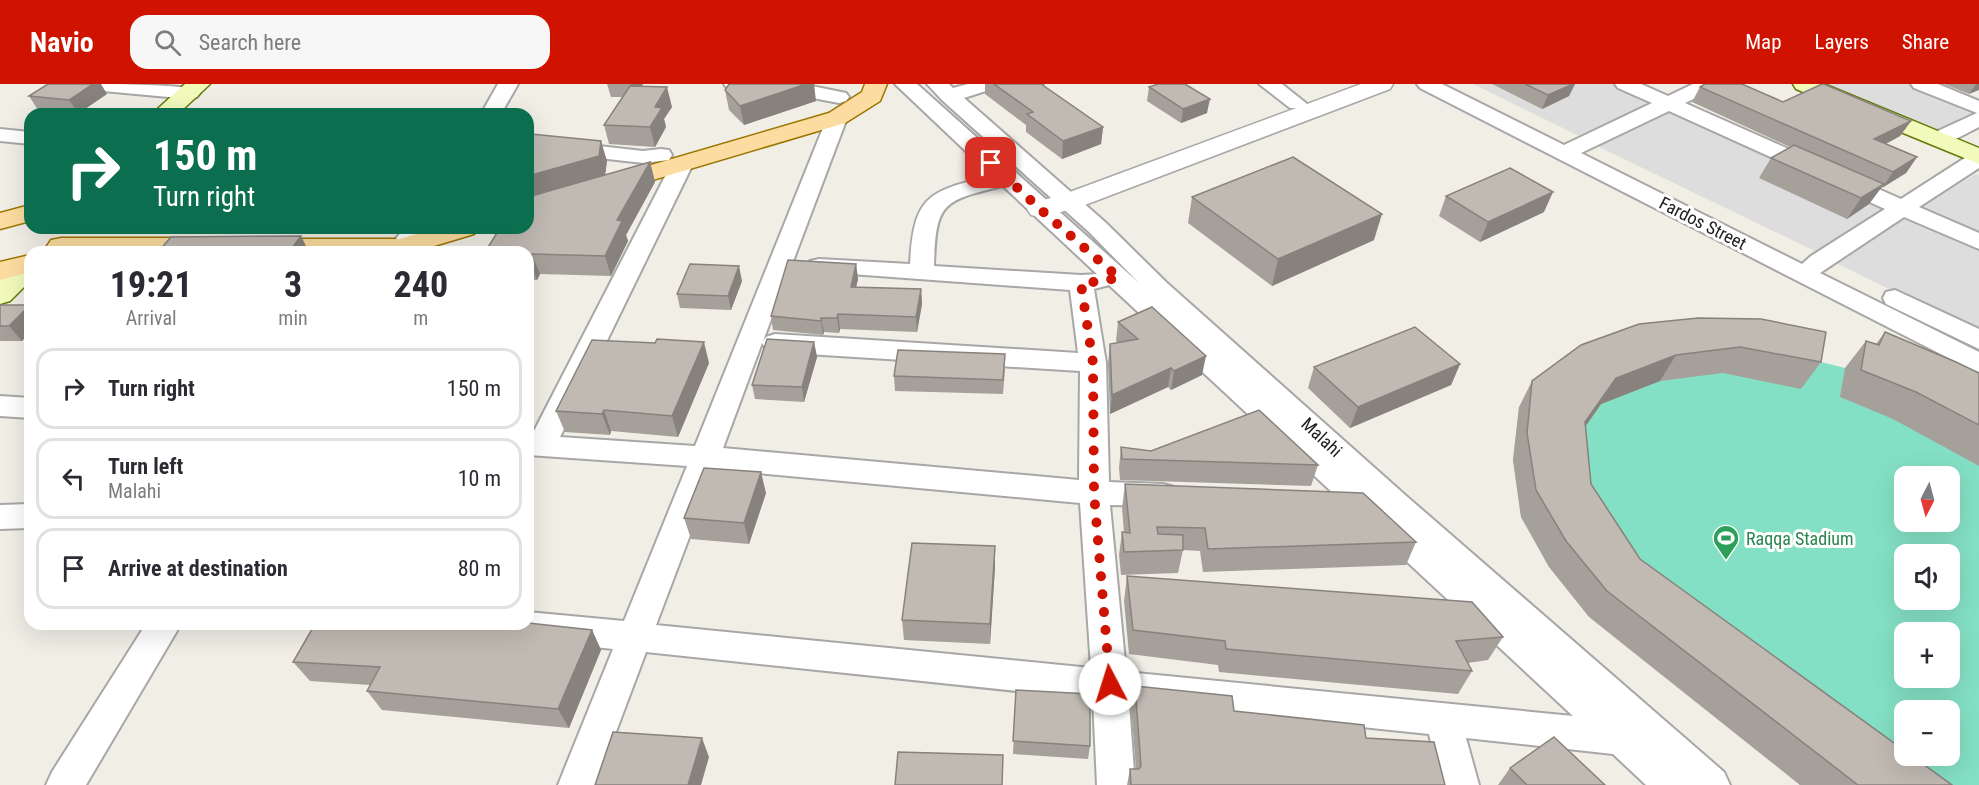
<!DOCTYPE html>
<meta charset="utf-8">
<style>
:root{--surface:#fff;--page:#f7f7f7;--text:#2b2b33;--muted:#7c7c81;--line:#e1e1e2;--accent:#d01200}
body{margin:0;font-family:"Roboto Condensed",sans-serif;background:var(--page);color:var(--text);height:100vh;display:flex;flex-direction:column;font-size:22px;white-space:nowrap}
*{box-sizing:border-box;margin:0}
p{font-size:20px;color:var(--muted)}
.icon{flex:none;width:33px;height:33px;fill:none;stroke:currentColor;stroke-width:2;stroke-linecap:round;stroke-linejoin:round}
.map{position:relative;flex:1;overflow:hidden}
.drawer{position:absolute;left:24px;top:162px;width:510px;height:384px;display:flex;flex-direction:column;background:var(--surface);border-radius:18px;box-shadow:0 6px 24px #0002}
.drawer>*{flex:none}
.guide{position:absolute;left:24px;top:24px;width:510px;height:126px;border-radius:18px;box-shadow:0 6px 24px #0002;background:#0b6e4f;color:#fff;overflow:hidden}
.needle{width:39px;rotate:186deg}
.controls{position:absolute;left:1894px;top:382px;display:grid;gap:12px}
.controls a{display:grid;place-items:center;width:66px;height:66px;border-radius:12px;background:var(--surface);box-shadow:0 6px 24px #0002;font-size:30px}
.pin{position:absolute;display:grid;place-items:center;width:51px;height:51px;color:#fff;margin:-26px;border-radius:12px;box-shadow:0 3px 9px #0006}
.me{position:absolute;width:66px;margin:-33px;rotate:355deg;stroke-linejoin:round;filter:drop-shadow(0 0 4px #0008)}
.turn{display:flex;align-items:center;gap:21px;height:126px;padding:0 30px;font-size:27px}
.turn .icon{width:78px;height:78px;stroke-width:2.5}
.turn b{display:block;font-size:42px;line-height:51px}
.eta{display:flex;justify-content:space-evenly;align-items:center;height:102px;text-align:center}
.eta b{font-size:36px;font-weight:700;line-height:42px}
ul{padding:0;list-style:none}
li{display:flex;align-items:center;gap:18px;height:81px;margin:0 12px 9px;padding:0 18px;border:3px solid var(--line);border-radius:18px}
li div{flex:1}
li b{display:block;font-size:22px}
li em{font-style:normal}
header{display:flex;align-items:center;gap:36px;box-sizing:border-box;height:84px;padding:0 30px;background:var(--accent);color:#fff}
header strong{font-size:28px}
nav{display:flex;gap:33px;margin-inline-start:auto;font-size:21px}
.search{width:420px;height:54px;background:var(--page);display:flex;align-items:center;gap:15px;box-sizing:border-box;padding:0 21px;border-radius:18px;color:var(--muted);font-size:22px}
.map>svg:first-child{display:block}
.residential{fill:#dedddd}
.pitch{fill:#84e0c4;fill-rule:evenodd}
.lines{fill:none;stroke-linecap:round;stroke-linejoin:round}
.minor-casing{stroke:#a7a7a7;stroke-width:4}
.tertiary-casing{stroke:#a7a7a7;stroke-width:3}
.secondary-casing{stroke:#637a04;stroke-width:3}
.primary-casing{stroke:#9c7600;stroke-width:3}
.minor{fill:#fff;fill-rule:evenodd}
.tertiary{fill:#fff;fill-rule:evenodd}
.secondary{fill:#f1fabb;fill-rule:evenodd}
.primary{fill:#fcdca0;fill-rule:evenodd}
.wall{fill:#a6a09a}
.shaded-wall{fill:#87827d}
.building{fill:#c1bab3;stroke:#87827d;stroke-width:1.5}
.route{stroke:#d01200;stroke-width:10;stroke-dasharray:0 18}
.labels{text-anchor:middle;dominant-baseline:central;stroke-width:6;stroke-linejoin:round;paint-order:stroke}
.street-label{font-size:18px;fill:#202020;stroke:#fff}
.leisure-label{font-size:18px;fill:#27864d;stroke:#fff;text-anchor:start}
</style>
<header>
<strong>Navio</strong>
<div class="search"><svg class="icon" aria-label="search" viewBox="0 0 24 24"><circle cx="10" cy="10" r="6"/><path d="M15 15l6 6"/></svg>Search here</div>
<nav><a>Map</a><a>Layers</a><a>Share</a></nav>
</header>
<div class="map">
<svg width="1979" height="701" viewBox="0 0 1979 701">
<rect width="100%" height="100%" fill="#f1eee6"/>
<!-- residential -->
<g class="residential">
<polygon points="1473,0 1614,0 1655,19 1579,52"/>
<polygon points="1811,0 1912,0 1979,27 1930,53"/>
<polygon points="1668,26 1891,123 1815,167 1597,62"/>
<polygon points="1976,90 1979,91 1979,152 1917,125"/>
<polygon points="1909,131 1979,163 1979,249 1834,178"/>
</g>
<!-- pitch -->
<path class="pitch" d="M 1809,275 L 1857,287 L 1979,329 L 1979,701 L 1800,701 L 1549,483 L 1521,433 L 1513,376 L 1519,323 L 1567,288 ZM 1905,393 L 1950,393 L 1950,438 L 1905,438 ZM 1905,471 L 1950,471 L 1950,516 L 1905,516 ZM 1905,549 L 1950,549 L 1950,594 L 1905,594 ZM 1905,627 L 1950,627 L 1950,672 L 1905,672 Z"/>
<g class="lines">
<!-- minor casing -->
<g class="minor-casing">
<g id="minor">
<path d="M 82,0 C 120,0 160,0 197,5 L 200,9 L 197,13 L 190,15 L 92,6 L 85,4 Z"/>
<polygon points="498,0 518,0 501,30 481,30"/>
<polygon points="724,0 802,0 846,9 849,13 846,17 839,19 792,10 734,6 727,4"/>
<path d="M 895,0 L 917,0 L 1139,199 L 1089,148 L 942,16 L 927,0 L 949,0 L 953,4 L 968,0 L 998,0 L 995,4 L 964,14 L 1105,138 L 1167,199 L 1404,410 L 1724,688 L 1730,701 L 1646,701 L 1613,670 L 1466,654 L 1479,701 L 1441,701 L 1429,650 L 1129,619 L 1135,701 L 1097,701 L 1093,615 L 646,568 L 596,701 L 558,701 L 613,565 L 510,554 L 498,550 L 493,540 L 528,540 L 528,528 L 624,537 L 687,382 L 528,371 L 528,351 L 532,351 L 674,75 L 682,74 L 690,75 L 693,80 L 560,353 L 695,362 L 827,34 L 830,30 L 844,30 L 847,34 L 763,257 L 766,253 L 775,250 L 1078,269 L 1070,206 L 810,187 L 807,182 L 810,177 L 819,175 L 910,180 C 914,112 927,107 992,92 ZM 1003,102 L 1097,190 L 1081,191 L 934,182 C 936,118 942,117 1003,102 ZM 1109,201 L 1573,632 L 1126,588 L 1110,421 L 1163,422 L 1174,419 L 1178,411 L 1174,403 L 1163,400 L 1109,398 L 1106,279 L 1094,205 ZM 762,259 L 766,265 L 775,268 L 1080,287 L 1079,396 L 723,364 ZM 715,385 L 1080,419 L 1091,584 L 656,541 Z"/>
<polygon points="1259,0 1282,0 1307,20 1304,24 1290,24"/>
<path d="M 1417,0 L 1442,0 L 1564,61 L 1652,19 L 1618,4 L 1615,0 L 1641,0 L 1668,12 L 1693,0 L 1719,0 L 1716,4 L 1685,19 L 1901,115 L 1971,70 L 1979,69 L 1979,84 L 1919,123 L 1979,149 L 1979,165 L 1904,133 L 1820,189 L 1979,268 L 1979,288 L 1970,285 L 1420,4 ZM 1669,27 L 1885,125 L 1811,172 L 1802,180 L 1581,69 Z"/>
<path d="M 1911,0 L 1938,0 L 1979,17 L 1979,43 C 1964,50 1945,64 1929,59 L 1926,55 L 1929,51 L 1977,29 L 1914,4 Z"/>
<polygon points="0,45 30,48 30,60 0,57"/>
<polygon points="528,54 643,67 661,65 669,66 672,71 669,76 643,79 528,66"/>
<polygon points="404,144 428,144 410,168 386,168"/>
<polygon points="1895,206 1979,245 1979,265 1886,220 1883,214 1886,208"/>
<polygon points="0,312 30,314 30,334 0,332"/>
<polygon points="30,420 30,444 0,445 0,421"/>
<polygon points="146,540 181,540 86,701 46,701 52,688"/>
</g>
</g>
<!-- tertiary casing -->
<g class="tertiary-casing">
<polygon id="tertiary" points="1361,0 1393,0 1390,5 1077,124 1040,133 1031,131 1027,125 1031,119 1059,112"/>
</g>
<!-- secondary casing -->
<g class="secondary-casing">
<g id="secondary">
<polygon points="185,0 210,0 178,30 152,30"/>
<polygon points="1793,0 1824,0 1979,64 1979,80 1796,5"/>
<polygon points="30,172 30,197 10,217 0,220 0,195 20,175"/>
</g>
</g>
<!-- primary casing -->
<g class="primary-casing">
<g id="primary">
<polygon points="865,0 887,0 880,17 845,39 528,133 528,117 829,29 862,8"/>
<polygon points="30,121 30,137 0,145 0,129"/>
<polygon points="436,144 478,144 474,150 414,168 251,168 247,163 251,157 261,155 400,155"/>
<polygon points="61,154 206,154 216,156 220,162 215,168 51,168 47,162 51,156"/>
<polygon points="30,171 30,188 0,196 0,178"/>
</g>
</g>
<!-- minor -->
<use href="#minor" class="minor"/>
<!-- tertiary -->
<use href="#tertiary" class="tertiary"/>
<!-- secondary -->
<use href="#secondary" class="secondary"/>
<!-- primary -->
<use href="#primary" class="primary"/>
</g>
<!-- wall -->
<g class="wall">
<polygon points="607,0 643,0 641,2 672,23 664,35 666,43 655,63 609,60 604,41 622,13 611,13"/>
<polygon points="985,0 1045,0 1044,2 1103,43 1101,60 1062,75 1026,48 1026,41 985,10"/>
<polygon points="1492,0 1575,0 1569,12 1542,25"/>
<polygon points="1944,0 1979,0 1969,10"/>
<polygon points="1149,3 1207,29 1181,39 1147,17"/>
<polygon points="1700,3 1783,18 1911,37 1900,52 1886,60 1917,73 1906,89 1881,104 1869,120 1847,135 1759,94 1771,74 1790,63 1692,18"/>
<polygon points="725,6 816,17 744,41 729,26"/>
<polygon points="107,10 79,29 38,26 29,12"/>
<polygon points="528,55 607,77 605,91 650,78 655,98 626,151 628,157 611,192 540,190 537,196 528,196 528,168 496,150 477,149 475,144 528,144"/>
<polygon points="1446,112 1544,128 1480,158 1439,132"/>
<polygon points="1192,113 1374,156 1272,202 1188,139"/>
<polygon points="856,180 858,195 856,203 921,205 922,220 917,248 840,245 839,249 824,248 823,251 773,246 771,232"/>
<polygon points="742,197 731,226 680,224 677,210"/>
<polygon points="0,221 30,221 30,248 22,257 0,257"/>
<polygon points="1118,238 1202,291 1171,306 1168,303 1110,330 1108,279 1110,260 1118,259 1116,257"/>
<polygon points="1639,240 1821,278 1801,305 1723,289 1660,297 1601,320 1586,342 1591,400 1640,475 1952,701 1800,701 1589,533 1549,483 1521,433 1513,376 1519,323 1532,297"/>
<polygon points="1885,248 1979,289 1979,382 1893,335 1840,313 1845,284 1866,257 1876,260"/>
<polygon points="814,258 817,273 804,318 755,315 752,301"/>
<polygon points="709,279 678,353 611,347 610,351 565,348 556,327"/>
<polygon points="1460,280 1451,301 1350,344 1308,304 1314,283"/>
<polygon points="1005,285 1003,310 895,307 894,292"/>
<polygon points="1121,363 1151,367 1318,381 1311,402 1120,396 1119,384"/>
<polygon points="1125,400 1416,458 1406,481 1203,488 1200,467 1183,466 1178,489 1121,491 1119,471 1122,448 1124,449 1122,424"/>
<polygon points="766,409 749,460 691,455 684,434"/>
<polygon points="995,483 990,560 904,556 902,536"/>
<polygon points="1127,492 1503,553 1488,576 1468,579 1472,587 1458,610 1219,588 1218,581 1129,570 1124,517"/>
<polygon points="592,546 601,566 569,644 382,626 367,607 370,601 310,597 293,578"/>
<polygon points="1135,602 1234,627 1366,654 1445,701 1127,701 1130,685 1136,685 1131,622"/>
<polygon points="1016,606 1090,662 1088,675 1013,670"/>
<polygon points="1510,684 1605,701 1498,701"/>
</g>
<!-- shaded-wall -->
<g class="shaded-wall">
<polygon points="93,0 101,0 107,10 79,29 69,16"/>
<polygon points="631,0 643,0 634,14 630,1"/>
<polygon points="806,0 814,0 816,17 744,41 740,22"/>
<polygon points="1573,0 1575,0 1569,12 1542,25 1548,11"/>
<polygon points="1976,0 1979,0 1979,6 1969,10"/>
<polygon points="667,3 672,23 664,35 666,43 655,63 650,43 655,23"/>
<polygon points="1210,15 1207,29 1181,39 1183,25"/>
<polygon points="1911,37 1900,52 1864,71 1874,55"/>
<polygon points="1103,43 1101,60 1062,75 1063,57"/>
<polygon points="601,57 607,77 605,92 528,115 528,92"/>
<polygon points="1917,73 1906,89 1882,104 1893,88"/>
<polygon points="650,78 655,98 626,151 628,157 611,192 605,172 617,136"/>
<polygon points="1884,100 1869,120 1847,135 1861,114"/>
<polygon points="1553,108 1544,128 1480,158 1488,138"/>
<polygon points="1382,130 1374,156 1272,202 1278,175"/>
<polygon points="301,152 309,168 289,168"/>
<polygon points="532,170 540,190 537,196 529,175"/>
<polygon points="856,180 858,195 853,217 851,203"/>
<polygon points="739,182 742,197 731,226 728,212"/>
<polygon points="921,205 922,220 917,248 916,233"/>
<polygon points="30,221 30,248 22,257 9,242"/>
<polygon points="838,230 840,245 839,249 837,234"/>
<polygon points="821,234 824,248 823,251 821,237"/>
<polygon points="704,258 709,279 678,353 672,332"/>
<polygon points="814,258 817,273 804,318 802,303"/>
<polygon points="1676,271 1660,297 1601,320 1570,364 1585,338 1616,294"/>
<polygon points="1206,272 1202,291 1171,306 1174,287"/>
<polygon points="1460,280 1451,301 1350,344 1358,323"/>
<polygon points="1171,284 1168,303 1110,330 1112,311"/>
<polygon points="604,326 611,347 610,351 602,330"/>
<polygon points="761,388 766,409 749,460 744,439"/>
<polygon points="995,462 995,483 990,560 990,540"/>
<polygon points="592,546 601,566 569,644 558,625"/>
<polygon points="702,654 709,673 701,701 688,701"/>
</g>
<!-- building -->
<g class="building">
<polygon points="48,0 93,0 69,16 29,12"/>
<polygon points="729,0 806,0 740,22 725,6"/>
<polygon points="994,0 1041,0 1103,43 1063,57 1027,30 1033,28"/>
<polygon points="1158,0 1185,0 1210,15 1183,25 1149,3"/>
<polygon points="1525,0 1573,0 1548,11"/>
<polygon points="1705,0 1742,0 1783,18 1822,0 1824,0 1911,37 1874,55 1917,73 1893,88 1700,3"/>
<polygon points="630,2 667,3 655,23 662,24 650,43 604,41"/>
<polygon points="531,50 601,57 599,72 528,92 528,82 531,77 528,77 528,55"/>
<polygon points="1794,61 1884,100 1861,114 1771,74"/>
<polygon points="1293,73 1382,130 1278,175 1192,113"/>
<polygon points="650,78 617,136 622,137 605,172 532,170 528,175 528,168 485,168 500,144 528,144 528,113"/>
<polygon points="1510,84 1553,108 1488,138 1446,112"/>
<polygon points="301,152 289,168 158,168 171,153"/>
<polygon points="788,176 856,180 851,203 921,205 916,233 838,230 837,234 821,234 821,237 771,232"/>
<polygon points="690,180 739,182 728,212 677,210"/>
<polygon points="0,221 30,221 9,242 0,242"/>
<polygon points="1152,223 1206,272 1174,287 1171,284 1112,311 1110,260 1138,255 1118,238"/>
<polygon points="1698,234 1761,235 1826,248 1821,278 1740,263 1676,271 1616,294 1585,338 1591,400 1640,475 1905,667 1905,672 1912,672 1952,701 1858,701 1607,507 1566,457 1536,406 1527,349 1532,297 1581,261 1639,240"/>
<polygon points="1415,243 1460,280 1358,323 1314,283"/>
<polygon points="1885,248 1956,278 1979,289 1979,341 1916,308 1861,286 1866,257 1879,261"/>
<polygon points="657,255 704,258 672,332 604,326 602,330 556,327 592,256 655,259"/>
<polygon points="767,255 814,258 802,303 752,301"/>
<polygon points="898,266 1005,270 1003,296 894,292"/>
<polygon points="1259,326 1318,381 1122,375 1121,363 1151,367"/>
<polygon points="704,384 761,388 744,439 684,434"/>
<polygon points="1125,400 1363,409 1416,458 1208,465 1205,444 1157,443 1158,450 1183,451 1183,466 1124,468 1122,448 1130,449"/>
<polygon points="912,459 995,462 990,540 902,536"/>
<polygon points="1127,492 1472,518 1503,553 1456,557 1472,587 1226,565 1225,557 1133,546"/>
<polygon points="528,539 592,546 558,625 367,607 380,583 293,578 315,540"/>
<polygon points="1135,602 1232,612 1234,627 1364,641 1366,654 1434,658 1445,701 1131,701 1130,685 1139,685 1141,682"/>
<polygon points="1016,606 1090,610 1090,662 1013,657"/>
<polygon points="613,648 702,654 688,701 595,701"/>
<polygon points="1554,653 1605,701 1527,701 1510,684"/>
<polygon points="898,668 1003,671 1002,701 895,701"/>
</g>
<g class="lines">
<!-- route -->
<polyline class="route" points="991,79 1040,125 1119,194 1081,200 1093,279 1094,409 1110,600"/>
</g>
<!-- icons -->
<defs>
<g id="stadium-pin" transform="scale(1.35)"><path d="M0 17L-7.5 6A9.5 9.5 0 1 1 7.5 6Z" fill="#2e9e5b" stroke="#fff"/><path d="M0-5a6.5 5 0 1 0 0 10a6.5 5 0 1 0 0-10ZM-3.5-1.8h7v3.6h-7Z" fill="#fff"/></g>
</defs>
<g fill-rule="evenodd">
<use href="#stadium-pin" x="1726" y="454"/>
</g>
<g class="labels">
<!-- street labels -->
<g class="street-label">
<text transform="translate(1703 139) rotate(27)">Fardos Street</text>
<text transform="translate(1322 353) rotate(43)">Malahi</text>
</g>
<!-- leisure labels -->
<g class="leisure-label">
<text x="1746" y="454">Raqqa Stadium</text>
</g>
</g>
</svg>
<div class="controls">
<a><svg class="needle" viewBox="-14 -14 28 28"><path d="M0-13l5 13h-10z" fill="#e53935"/><path d="M0 13l5-13h-10z" fill="#7c7c81"/></svg></a>
<a><svg class="icon" aria-label="sound" viewBox="0 0 24 24"><path d="M4 9h4l5-4v14l-5-4H4zM17 9q2 3 0 6"/></svg></a>
<a>+</a>
<a>−</a>
</div>
<div class="pin" style="left:991px;top:79px;background:#d93025"><svg class="icon" aria-label="arrive" viewBox="0 0 24 24"><path d="M6 21V4h12l-3 4 3 4H6"/></svg></div>
<svg class="me" style="left:1110px;top:600px" viewBox="-20 -20 40 40"><circle r="19" fill="#fff"/><path d="M0-13L10 11 0 6-10 11z" fill="#d01200"/></svg>
<div class="guide">
<div class="turn"><svg class="icon" aria-label="right" viewBox="0 0 24 24"><path d="M7 20v-9h11M14 6l5 5-5 5"/></svg><div><b>150 m</b>Turn right</div></div>
</div>
<section class="drawer">
<div class="eta">
<div><b>19:21</b><p>Arrival</p></div>
<div><b>3</b><p>min</p></div>
<div><b>240</b><p>m</p></div>
</div>
<ul>
<li><svg class="icon" aria-label="right" viewBox="0 0 24 24"><path d="M7 20v-9h11M14 6l5 5-5 5"/></svg><div><b>Turn right</b></div><em>150 m</em></li>
<li><svg class="icon" aria-label="left" viewBox="0 0 24 24"><path d="M17 20v-9H6M10 6l-5 5 5 5"/></svg><div><b>Turn left</b><p>Malahi</p></div><em>10 m</em></li>
<li><svg class="icon" aria-label="arrive" viewBox="0 0 24 24"><path d="M6 21V4h12l-3 4 3 4H6"/></svg><div><b>Arrive at destination</b></div><em>80 m</em></li>
</ul>
</section>
</div>
